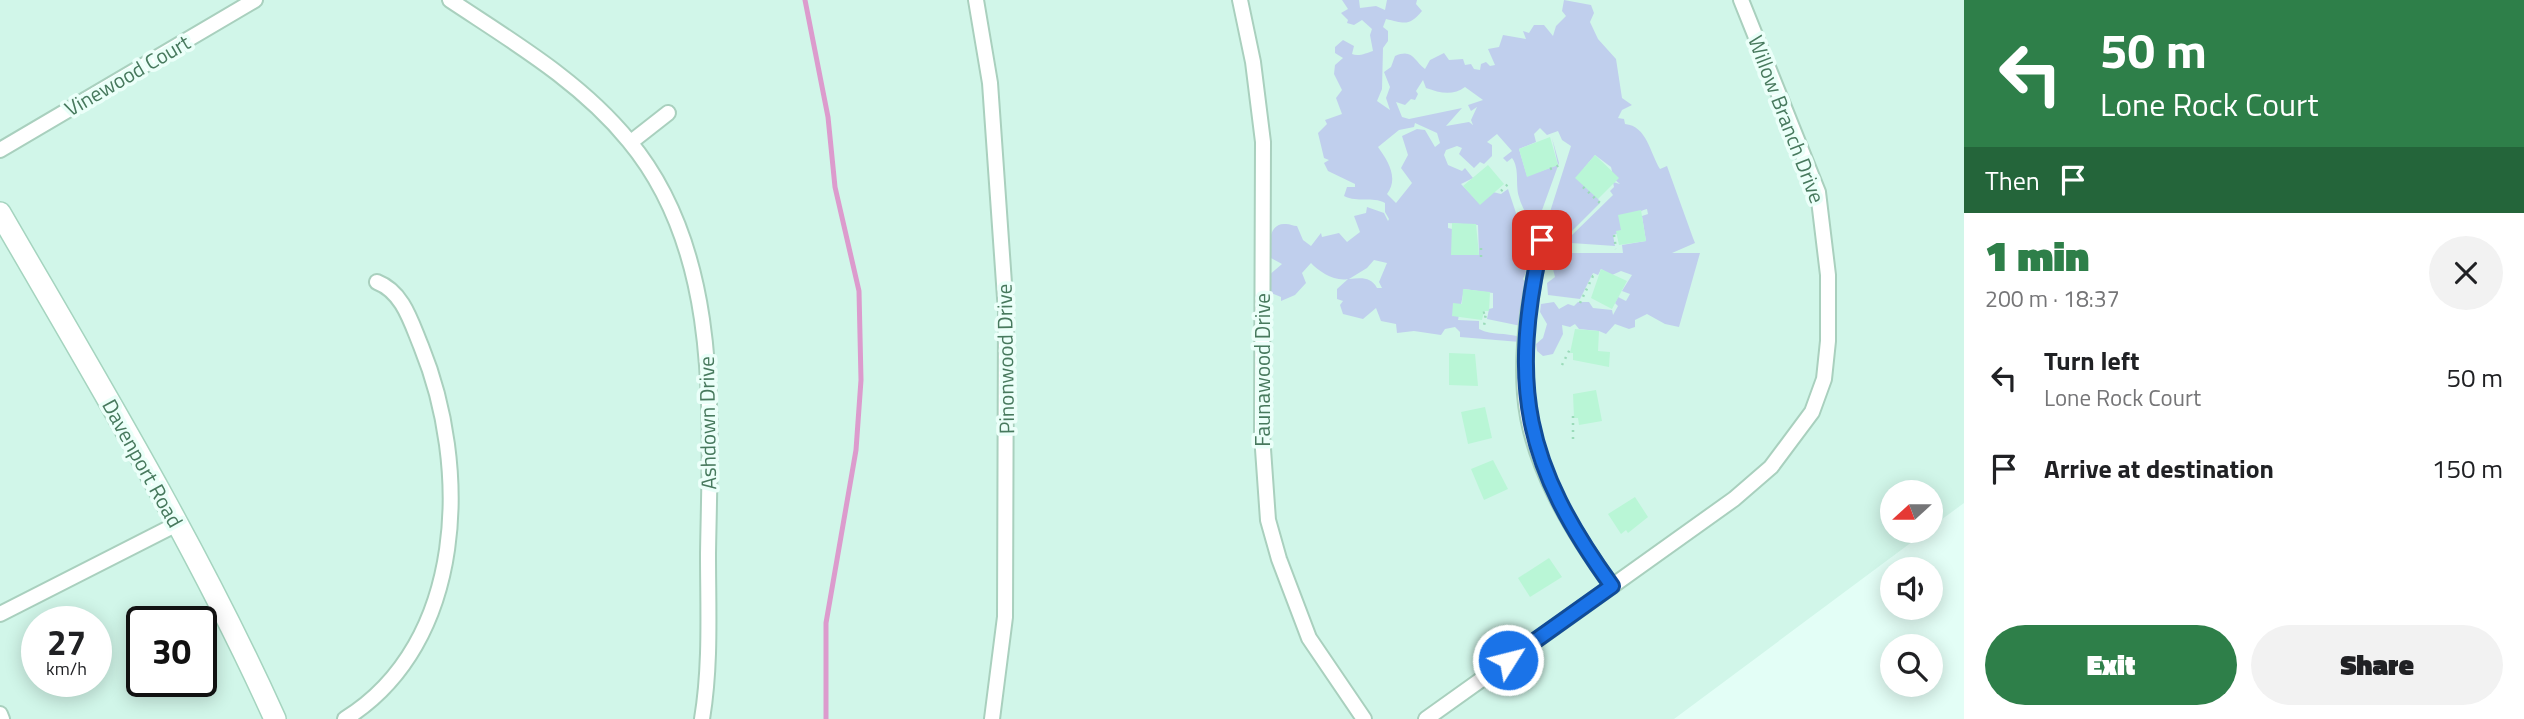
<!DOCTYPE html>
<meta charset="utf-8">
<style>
:root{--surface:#fff;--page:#f2f2f2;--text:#202124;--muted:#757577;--accent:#2e7f49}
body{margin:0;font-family:"Titillium Web",sans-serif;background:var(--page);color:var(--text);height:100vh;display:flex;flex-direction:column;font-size:26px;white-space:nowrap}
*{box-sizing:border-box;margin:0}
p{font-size:23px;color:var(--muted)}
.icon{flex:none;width:38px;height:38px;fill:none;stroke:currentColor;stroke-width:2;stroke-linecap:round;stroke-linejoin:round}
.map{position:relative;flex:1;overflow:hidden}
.details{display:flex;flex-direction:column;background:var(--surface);width:560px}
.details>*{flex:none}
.top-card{background:#2e7f49;color:#fff;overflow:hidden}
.needle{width:46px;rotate:249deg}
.buttons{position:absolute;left:1880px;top:480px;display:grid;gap:14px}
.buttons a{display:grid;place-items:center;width:63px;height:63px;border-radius:50%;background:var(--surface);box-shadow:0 4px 18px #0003;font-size:35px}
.speed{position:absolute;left:21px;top:606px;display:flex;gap:14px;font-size:35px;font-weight:700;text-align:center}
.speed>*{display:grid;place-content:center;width:91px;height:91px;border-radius:50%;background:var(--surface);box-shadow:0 4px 18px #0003;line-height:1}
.speed small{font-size:18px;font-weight:400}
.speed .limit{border:4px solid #111;border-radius:10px;background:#fff;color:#111}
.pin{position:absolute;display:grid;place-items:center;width:60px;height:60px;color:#fff;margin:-30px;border-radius:14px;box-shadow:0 4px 10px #0006}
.me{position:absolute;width:77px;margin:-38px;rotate:54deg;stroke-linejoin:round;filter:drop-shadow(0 0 5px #0008)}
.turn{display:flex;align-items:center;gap:24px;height:147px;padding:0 21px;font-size:32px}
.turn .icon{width:91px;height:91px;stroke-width:2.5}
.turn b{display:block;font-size:49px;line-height:60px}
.then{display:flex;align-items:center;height:66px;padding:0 21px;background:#0003;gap:14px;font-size:26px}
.round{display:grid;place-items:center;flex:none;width:74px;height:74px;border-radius:37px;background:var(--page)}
.head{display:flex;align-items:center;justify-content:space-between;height:119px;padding:0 21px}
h1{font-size:42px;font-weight:800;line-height:52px;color:var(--accent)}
.action{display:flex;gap:14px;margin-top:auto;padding:14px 21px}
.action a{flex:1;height:80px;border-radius:42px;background:var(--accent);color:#fff;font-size:28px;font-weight:800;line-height:80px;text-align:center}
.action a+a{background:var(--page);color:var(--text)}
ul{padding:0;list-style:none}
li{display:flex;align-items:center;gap:21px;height:91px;padding:0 21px}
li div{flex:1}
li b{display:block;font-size:26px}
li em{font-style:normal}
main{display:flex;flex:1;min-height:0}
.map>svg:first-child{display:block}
.residential{fill:#d1f6e9;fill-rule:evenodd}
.green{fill:#c0cfed;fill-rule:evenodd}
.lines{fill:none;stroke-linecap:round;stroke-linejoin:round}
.stream{stroke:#dc9bcd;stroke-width:5}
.building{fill:#b9f6d6}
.street-casing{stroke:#a9d0be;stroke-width:18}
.secondary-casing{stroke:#a5d4bf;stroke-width:24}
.path{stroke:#9bdbba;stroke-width:2.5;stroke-dasharray:2 5;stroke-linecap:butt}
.street{stroke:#fff;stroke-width:14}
.secondary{stroke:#fff;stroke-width:21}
.route-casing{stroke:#114b97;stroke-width:18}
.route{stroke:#1a73e8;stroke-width:12}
.labels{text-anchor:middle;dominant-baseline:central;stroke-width:7;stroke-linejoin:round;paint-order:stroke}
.street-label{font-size:21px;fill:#47795d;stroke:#ebfff9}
</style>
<main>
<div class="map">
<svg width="1964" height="719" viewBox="0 0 1964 719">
<rect width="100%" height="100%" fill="#e3fef6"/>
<!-- residential -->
<path class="residential" d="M 0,0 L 1964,0 L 1964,503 L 1930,528 L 1930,492 L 1892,492 L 1892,530 L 1928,530 L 1674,719 L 0,719 ZM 37,621 L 96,621 L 96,681 L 37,681 ZM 142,621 L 201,621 L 201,681 L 142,681 Z"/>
<!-- green -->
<path class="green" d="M 1342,0 L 1359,0 L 1360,8 L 1376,6 L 1385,10 L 1387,0 L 1417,0 L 1416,4 L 1422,11 C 1409,27 1404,23 1386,19 L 1383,27 L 1388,31 L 1388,41 L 1383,48 L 1382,89 L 1377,101 L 1390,110 L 1386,98 L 1390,87 L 1384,72 L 1391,67 L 1395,56 C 1413,48 1414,61 1425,69 L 1430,60 L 1444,53 L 1449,60 L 1463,59 L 1465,65 L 1471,64 L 1474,69 L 1480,70 L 1481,64 L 1486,62 L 1490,66 L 1495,65 L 1488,49 L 1499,47 L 1503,35 L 1526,39 L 1523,31 L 1529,33 L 1534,25 L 1544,25 L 1553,36 L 1556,26 L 1566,16 L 1562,11 L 1564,0 L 1591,5 L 1594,13 L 1590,22 L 1598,39 L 1616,59 L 1622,98 L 1632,105 L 1622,110 L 1618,118 L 1624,119 L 1625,124 C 1647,126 1650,153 1660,169 L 1667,166 L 1693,238 L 1695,243 L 1672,253 L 1700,253 L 1679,327 L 1665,324 L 1647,314 L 1635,320 L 1635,327 L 1629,329 L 1615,324 L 1606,334 L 1599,331 L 1579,329 L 1575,324 L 1570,327 L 1562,325 L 1563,334 L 1553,354 L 1543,356 L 1537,351 L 1536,344 L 1543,338 L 1547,324 L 1540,312 L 1541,304 L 1554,302 L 1559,309 L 1568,304 L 1574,306 L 1578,302 L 1589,302 L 1593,308 L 1612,310 L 1613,315 L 1618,306 L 1615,303 L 1618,297 L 1626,301 L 1630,294 L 1622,291 L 1632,275 L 1621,271 L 1612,275 L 1601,269 L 1598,275 L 1593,273 L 1580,299 L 1548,295 L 1547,283 L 1555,277 L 1553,269 L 1564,253 L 1623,253 L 1622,245 L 1646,241 L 1642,216 L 1648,214 L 1647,209 C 1632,212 1627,232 1613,235 L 1615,246 L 1571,243 L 1570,237 L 1613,195 L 1610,191 L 1614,187 L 1613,182 L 1620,184 L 1614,179 L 1611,167 L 1595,155 L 1584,168 L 1600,203 L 1570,233 L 1549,215 L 1571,146 L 1562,140 L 1558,131 L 1547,135 L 1540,128 L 1534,134 L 1536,142 L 1519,149 L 1527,176 L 1558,165 L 1552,138 L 1559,163 L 1541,213 L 1527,222 C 1527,212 1521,206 1519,197 C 1515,184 1520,169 1512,158 L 1507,162 L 1503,158 L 1512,151 L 1497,134 L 1487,142 L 1492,145 L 1492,156 L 1484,164 L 1480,162 L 1474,168 L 1459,154 L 1462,148 L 1457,146 L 1446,150 L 1444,155 L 1448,165 L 1462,171 L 1465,168 L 1473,178 L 1461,184 L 1480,204 L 1493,192 L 1501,194 L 1508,189 L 1521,228 L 1517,236 L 1524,244 L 1528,256 L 1522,262 L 1526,272 L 1523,279 L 1527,284 L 1521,326 L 1487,319 L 1489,309 L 1493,308 L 1493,293 L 1464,289 L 1458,320 L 1479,321 L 1479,329 C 1493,336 1504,332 1520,337 L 1520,342 L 1460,337 L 1460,332 L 1455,327 L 1445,329 L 1441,335 L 1414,331 L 1397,333 L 1396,324 L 1381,321 L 1376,308 L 1363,319 L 1343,314 L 1340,305 L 1343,301 L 1337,299 L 1337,289 L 1348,279 C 1335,282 1318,271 1311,263 L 1302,273 L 1306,283 L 1295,295 L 1281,301 L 1281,297 L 1269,292 L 1269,275 L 1282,264 L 1269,257 C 1269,246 1268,222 1286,224 C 1290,224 1293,226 1297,226 L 1303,240 L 1311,246 L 1321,233 L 1322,237 L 1339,233 L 1347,242 L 1360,232 L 1354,216 L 1366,213 L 1367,207 L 1384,213 L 1388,221 L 1389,219 L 1385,212 L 1385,203 C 1372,196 1358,203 1344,196 L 1347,187 L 1355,187 L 1355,184 L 1328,171 L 1324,163 L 1329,160 L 1324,158 L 1318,133 L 1327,124 L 1325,120 L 1342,114 L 1336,98 L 1342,90 L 1334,74 L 1335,65 L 1343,58 L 1335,53 L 1335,47 L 1343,40 L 1354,46 L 1352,54 C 1358,57 1367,53 1373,51 L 1370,35 L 1372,29 L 1362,20 L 1354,25 L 1347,23 L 1348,20 L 1341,13 L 1348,9 ZM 1423,80 L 1426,88 C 1440,93 1453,96 1465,87 L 1483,100 L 1468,105 L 1471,111 L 1477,107 L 1471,120 L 1473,125 L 1469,122 L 1446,126 L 1462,108 L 1409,119 L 1402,117 L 1396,102 L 1405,105 L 1411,99 L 1415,100 L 1418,94 L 1416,91 ZM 1415,123 L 1437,133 L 1440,143 L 1435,147 L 1425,130 L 1417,129 L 1402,136 L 1408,155 L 1401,168 L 1412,183 L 1396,203 L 1387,194 C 1399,178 1388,161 1378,147 L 1399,130 L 1414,127 ZM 1448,223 L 1478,225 L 1479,255 L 1452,255 L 1452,229 L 1448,228 ZM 1374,260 L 1387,263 L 1379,282 L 1382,288 L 1377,288 C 1371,276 1360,278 1349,279 L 1367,268 Z"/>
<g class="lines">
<!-- stream -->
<polyline class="stream" points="805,0 828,117 835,187 859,291 861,380 856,450 826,623 826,719"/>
</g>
<!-- building -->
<g class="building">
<polygon points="1550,137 1558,165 1527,177 1519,149"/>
<polygon points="1595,155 1619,178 1598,199 1575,178"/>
<polygon points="1488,165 1504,184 1480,205 1463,186"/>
<polygon points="1641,210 1646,241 1619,245 1616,231 1621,230 1618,215"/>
<polygon points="1452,223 1476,224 1479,255 1451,255"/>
<polygon points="1601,269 1627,281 1612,309 1591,298"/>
<polygon points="1463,289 1490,292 1489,311 1484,311 1482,320 1452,316 1453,303 1462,304"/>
<polygon points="1575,329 1599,331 1598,351 1610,352 1609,367 1573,360 1573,353 1570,353"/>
<polygon points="1449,353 1475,354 1478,386 1449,385"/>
<polygon points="1596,390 1602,421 1579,425 1578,418 1574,418 1573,394"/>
<polygon points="1485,407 1492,438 1468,444 1461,412"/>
<polygon points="1493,460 1508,489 1484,500 1471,469"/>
<polygon points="1635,497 1648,517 1628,533 1626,530 1621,534 1608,514"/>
<polygon points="1549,558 1562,577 1530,597 1518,578"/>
</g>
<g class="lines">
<!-- street casing -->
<g class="street-casing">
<g id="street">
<path d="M 450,0 C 513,42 580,81 629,141 C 723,254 710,417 708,554 C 708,609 711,665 702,719"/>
<polyline points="976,0 990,83 1006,312 1005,617 992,719"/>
<polyline points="1240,0 1253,62 1263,142 1262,435 1268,520 1279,559 1309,638 1364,719"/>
<polyline points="631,142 668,113"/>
<polyline points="0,150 255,0"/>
<path d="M 1542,240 C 1531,290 1521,342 1525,394 C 1530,463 1572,531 1612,586"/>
<polyline points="0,614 177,524"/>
<polyline points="0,714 2,719"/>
<path d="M 345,719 C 467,643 470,466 421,346 C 411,322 403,292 377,282"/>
<polyline points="1426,719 1734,499 1771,467 1812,412 1824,379 1828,341 1828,275 1818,192 1741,0"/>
</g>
</g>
<!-- secondary casing -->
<g class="secondary-casing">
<path id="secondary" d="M 0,213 C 96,379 196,544 275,719"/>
</g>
<!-- path -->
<g class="path">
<polyline points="1550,169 1560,165"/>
<polyline points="1583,187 1600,203"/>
<polyline points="1501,191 1509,183"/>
<polyline points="1614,235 1616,249"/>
<polyline points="1481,257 1481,245"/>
<polyline points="1580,303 1593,276 1597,277"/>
<polyline points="1483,313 1486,312 1484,326"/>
<polyline points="1562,365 1570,349"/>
<polyline points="1573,439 1573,414"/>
</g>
<!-- street -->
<use href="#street" class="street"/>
<!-- secondary -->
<use href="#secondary" class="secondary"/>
</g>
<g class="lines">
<!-- route casing -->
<g class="route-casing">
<path id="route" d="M 1508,660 L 1612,586 C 1524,464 1509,386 1542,240"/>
</g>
<!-- route -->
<use href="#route" class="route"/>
</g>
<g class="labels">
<!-- street labels -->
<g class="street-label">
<text transform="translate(127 75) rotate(-30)">Vinewood Court</text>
<text transform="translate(1787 119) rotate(69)">Willow Branch Drive</text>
<text transform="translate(1005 359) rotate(-91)">Pinonwood Drive</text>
<text transform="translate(1262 370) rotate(-90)">Faunawood Drive</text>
<text transform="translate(707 423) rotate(-91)">Ashdown Drive</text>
<text transform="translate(143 463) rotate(61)">Davenport Road</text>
</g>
</g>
</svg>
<div class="buttons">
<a><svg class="needle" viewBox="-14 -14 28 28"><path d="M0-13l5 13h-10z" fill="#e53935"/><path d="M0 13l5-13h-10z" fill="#757577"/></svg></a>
<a><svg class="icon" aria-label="sound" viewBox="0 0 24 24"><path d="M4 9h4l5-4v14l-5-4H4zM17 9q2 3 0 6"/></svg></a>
<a><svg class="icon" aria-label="search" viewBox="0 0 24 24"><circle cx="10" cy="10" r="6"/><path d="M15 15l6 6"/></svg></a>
</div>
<div class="speed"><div>27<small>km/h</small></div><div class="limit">30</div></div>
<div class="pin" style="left:1542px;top:240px;background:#d93025"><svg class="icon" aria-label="arrive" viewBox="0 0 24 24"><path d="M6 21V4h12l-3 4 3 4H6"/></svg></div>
<svg class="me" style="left:1508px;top:660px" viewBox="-20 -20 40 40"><circle r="17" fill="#1a73e8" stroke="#fff" stroke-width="3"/><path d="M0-11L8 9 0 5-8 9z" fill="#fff"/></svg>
</div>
<section class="details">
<div class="top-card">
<div class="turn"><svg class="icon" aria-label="left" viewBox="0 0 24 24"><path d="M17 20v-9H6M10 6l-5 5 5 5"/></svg><div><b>50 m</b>Lone Rock Court</div></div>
<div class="then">Then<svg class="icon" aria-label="arrive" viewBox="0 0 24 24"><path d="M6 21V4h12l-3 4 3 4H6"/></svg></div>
</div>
<div class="head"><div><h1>1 min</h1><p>200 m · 18:37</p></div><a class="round"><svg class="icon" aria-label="close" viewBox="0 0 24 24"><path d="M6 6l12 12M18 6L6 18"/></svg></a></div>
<ul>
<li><svg class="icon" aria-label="left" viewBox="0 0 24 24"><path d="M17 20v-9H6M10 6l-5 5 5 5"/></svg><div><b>Turn left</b><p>Lone Rock Court</p></div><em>50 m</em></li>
<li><svg class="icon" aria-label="arrive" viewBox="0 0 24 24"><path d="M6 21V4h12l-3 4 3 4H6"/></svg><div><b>Arrive at destination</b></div><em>150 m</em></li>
</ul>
<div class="action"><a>Exit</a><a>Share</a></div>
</section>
</main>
